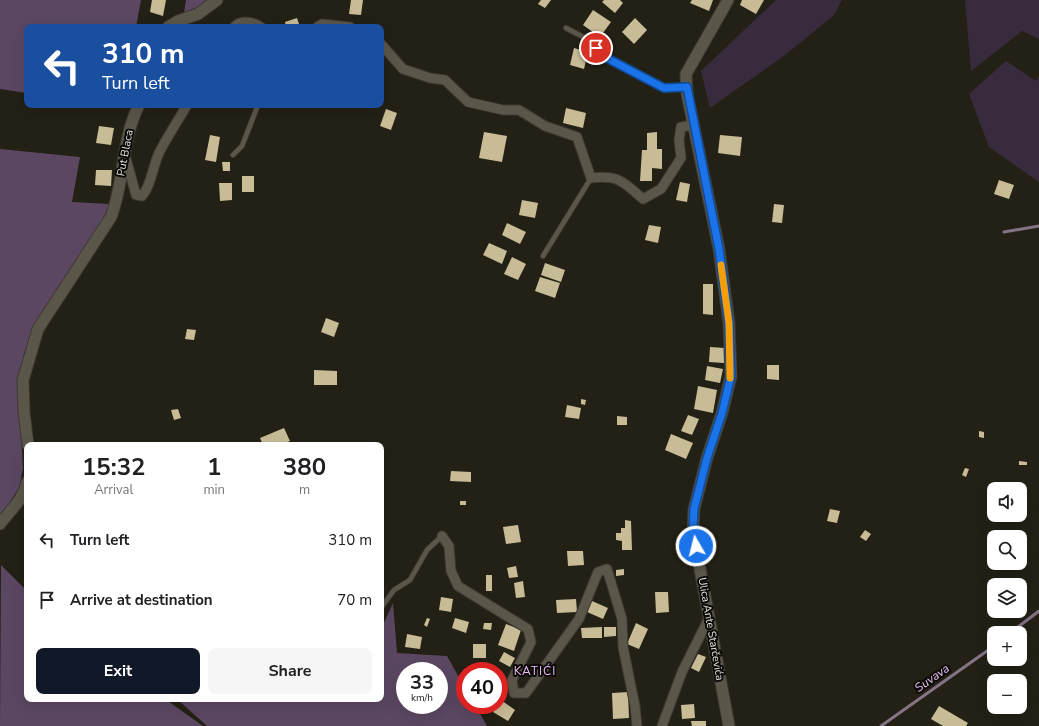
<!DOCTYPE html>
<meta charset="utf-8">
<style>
:root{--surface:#fff;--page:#f6f6f6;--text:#202124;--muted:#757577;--accent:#111827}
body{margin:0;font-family:"Nunito Sans",sans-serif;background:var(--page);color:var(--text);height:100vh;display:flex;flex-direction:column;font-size:15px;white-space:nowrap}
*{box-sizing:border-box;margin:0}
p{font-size:13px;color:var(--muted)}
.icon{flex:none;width:22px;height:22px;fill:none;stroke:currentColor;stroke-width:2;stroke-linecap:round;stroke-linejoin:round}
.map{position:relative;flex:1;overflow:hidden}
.drawer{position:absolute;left:24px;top:442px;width:360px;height:260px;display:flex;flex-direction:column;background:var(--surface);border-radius:8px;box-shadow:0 4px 16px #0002}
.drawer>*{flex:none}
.banner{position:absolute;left:24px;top:24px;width:360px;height:84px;border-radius:8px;box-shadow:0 4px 16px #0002;background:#1a4fa0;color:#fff;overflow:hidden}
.buttons{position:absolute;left:987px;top:482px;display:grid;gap:8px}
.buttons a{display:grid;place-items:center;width:40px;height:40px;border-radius:8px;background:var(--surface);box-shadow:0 4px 16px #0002;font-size:20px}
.speed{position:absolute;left:396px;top:662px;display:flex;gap:8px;font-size:20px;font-weight:700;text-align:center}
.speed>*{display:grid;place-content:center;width:52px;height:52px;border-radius:50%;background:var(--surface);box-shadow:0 4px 16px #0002;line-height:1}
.speed small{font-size:10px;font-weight:400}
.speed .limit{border:6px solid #d22;background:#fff;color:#111}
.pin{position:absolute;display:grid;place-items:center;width:34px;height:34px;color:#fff;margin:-17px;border:2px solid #fff;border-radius:50%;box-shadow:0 1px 4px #0007}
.me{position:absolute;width:44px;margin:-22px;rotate:352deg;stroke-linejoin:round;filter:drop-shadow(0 0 3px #0008)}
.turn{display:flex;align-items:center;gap:14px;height:84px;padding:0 12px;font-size:18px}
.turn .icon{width:52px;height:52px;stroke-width:2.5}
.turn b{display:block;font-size:28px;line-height:34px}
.eta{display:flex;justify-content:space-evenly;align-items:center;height:68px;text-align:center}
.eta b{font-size:24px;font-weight:700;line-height:28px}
.primary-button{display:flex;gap:8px;margin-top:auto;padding:8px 12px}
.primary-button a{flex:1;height:46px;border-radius:8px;background:var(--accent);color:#fff;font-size:16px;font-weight:700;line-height:46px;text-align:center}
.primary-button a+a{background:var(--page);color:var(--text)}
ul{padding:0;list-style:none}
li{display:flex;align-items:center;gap:12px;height:60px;padding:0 12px}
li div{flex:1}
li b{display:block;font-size:15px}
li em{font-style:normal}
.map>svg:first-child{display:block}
.green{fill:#392b3e}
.forest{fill:#5b4762;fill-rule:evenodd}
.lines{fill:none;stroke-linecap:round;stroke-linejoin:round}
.stream{stroke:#847586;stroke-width:3}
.building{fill:#c8bc97}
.service-casing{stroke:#3d3a32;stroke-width:6}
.minor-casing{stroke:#3d3a32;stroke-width:11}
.tertiary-casing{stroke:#3d3a32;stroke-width:13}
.service{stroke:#5a564a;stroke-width:4.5}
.minor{stroke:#5a564a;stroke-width:9}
.tertiary{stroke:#5a564a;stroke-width:11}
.route-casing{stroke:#114b97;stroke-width:10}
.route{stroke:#1a73e8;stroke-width:7}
.slow{stroke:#f59e0b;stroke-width:7}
.labels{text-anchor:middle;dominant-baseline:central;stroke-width:4;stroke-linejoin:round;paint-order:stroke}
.street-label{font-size:11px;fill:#e8e6de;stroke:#0b0a06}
.neighbourhood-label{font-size:12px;letter-spacing:1px;fill:#eabafa;stroke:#0b0a06}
.water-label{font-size:12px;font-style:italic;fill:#e8c2f5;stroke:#0b0a06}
</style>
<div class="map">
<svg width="1039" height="726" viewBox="0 0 1039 726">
<rect width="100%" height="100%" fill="#232015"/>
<!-- green -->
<g class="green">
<polygon points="776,0 842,0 834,15 784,56 710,108 701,71"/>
<polygon points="965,0 1039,0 1039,39 1022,31 971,71"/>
<polygon points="1006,61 1036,81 1039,76 1039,182 989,147 969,94"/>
</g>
<!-- forest -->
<g class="forest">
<polygon points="0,0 141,0 136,27 27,27 27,93 0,89"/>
<polygon points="186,0 207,0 200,6 184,13"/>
<polygon points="0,149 80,157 72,202 110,204 100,225 33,331 24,353 18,384 23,468 19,488 0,517"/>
<polygon points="1,565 27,591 27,699 165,699 203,726 0,726"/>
<path d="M 393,603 L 397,653 L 447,656 L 465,688 L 465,705 L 475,705 L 487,726 L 207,726 L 178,700 L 381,699 L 381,629 ZM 405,671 L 439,671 L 439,705 L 405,705 Z"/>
</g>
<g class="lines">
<!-- stream -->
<g class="stream">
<polyline points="1004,232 1039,226"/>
<polyline points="1010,633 1039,611"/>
<polyline points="881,726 994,646"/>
</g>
</g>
<!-- building -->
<g class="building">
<polygon points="152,0 166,0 163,16 150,12"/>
<polygon points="351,0 363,0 361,15 349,14"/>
<polygon points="541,0 551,0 545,8 538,4"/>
<polygon points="604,0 620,0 623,3 615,13 602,2"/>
<polygon points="692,0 713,0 709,11 690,3"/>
<polygon points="742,0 764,0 756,14 740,5"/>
<polygon points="593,10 611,22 600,37 583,25"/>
<polygon points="297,18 300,27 286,27 285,22"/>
<polygon points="635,18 647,30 634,44 622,32"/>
<polygon points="574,48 588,52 584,69 570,65"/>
<polygon points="566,108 586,113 583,128 563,123"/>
<polygon points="386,109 397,113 391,130 380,126"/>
<polygon points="99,126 114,128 111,145 96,143"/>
<polygon points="484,132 507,136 502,162 479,158"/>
<polygon points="657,132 657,149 662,149 662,169 652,168 652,181 640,181 642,150 647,150 647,133"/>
<polygon points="210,135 220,137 216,162 205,160"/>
<polygon points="720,135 742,137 740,156 718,153"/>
<polygon points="222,162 230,162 230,171 223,171"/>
<polygon points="96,170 112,170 111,186 95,185"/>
<rect x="242" y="176" width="12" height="16"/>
<polygon points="999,180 1014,185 1009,199 994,194"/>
<polygon points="680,182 690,184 687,202 676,200"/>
<polygon points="219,183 232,183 232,200 220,201"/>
<polygon points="522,200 538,203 535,218 519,215"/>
<polygon points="774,204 784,205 782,223 772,222"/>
<polygon points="507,223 526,232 520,244 502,235"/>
<polygon points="649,225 661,227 658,243 645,240"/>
<polygon points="489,243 507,251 502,264 483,255"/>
<polygon points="512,257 526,264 518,280 504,274"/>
<polygon points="545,263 565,270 561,282 541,275"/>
<polygon points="540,277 560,283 555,298 535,291"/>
<polygon points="703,284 713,284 713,315 703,314"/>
<polygon points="326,318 339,323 334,337 321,332"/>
<polygon points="187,329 196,330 194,340 185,339"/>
<polygon points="710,347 725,348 724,363 709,362"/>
<polygon points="767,365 779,365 779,380 767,379"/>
<polygon points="707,366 723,369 720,383 705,380"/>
<polygon points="314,370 337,371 337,385 314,385"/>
<polygon points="698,386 717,390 713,413 694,409"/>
<polygon points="581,399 586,400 585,405 581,404"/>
<polygon points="567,405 581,408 579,419 565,417"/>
<polygon points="178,409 181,418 174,420 171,410"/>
<polygon points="688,415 699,419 692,435 681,431"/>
<polygon points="617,416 627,417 627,425 617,425"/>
<polygon points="284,428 290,441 280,445 263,445 260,438"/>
<polygon points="979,431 984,432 984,438 979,437"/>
<polygon points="671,434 693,443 686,459 665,450"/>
<polygon points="1019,461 1027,462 1027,465 1019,465"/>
<polygon points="965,468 969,469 966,477 962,475"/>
<polygon points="451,471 471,472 471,482 450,481"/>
<rect x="460" y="501" width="6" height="4"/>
<polygon points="830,509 840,511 837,523 827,521"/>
<polygon points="625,520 631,521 632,550 622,550 622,541 616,540 616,533 621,533 621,528 625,528"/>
<polygon points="518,525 521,542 506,544 503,527"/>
<polygon points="865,530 871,534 866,541 860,537"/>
<polygon points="567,551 583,551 584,565 568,566"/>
<polygon points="516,566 518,577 509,578 507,568"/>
<polygon points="624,569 624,575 616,576 616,570"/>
<rect x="486" y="575" width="6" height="16"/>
<polygon points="523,581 525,597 516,598 514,583"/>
<polygon points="655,592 668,592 669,612 656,613"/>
<polygon points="441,597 453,599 451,612 439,610"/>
<polygon points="576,599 577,612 557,613 556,600"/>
<polygon points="592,601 608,608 603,619 587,612"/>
<polygon points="427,618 430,619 427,627 424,625"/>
<polygon points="455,618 469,622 466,633 452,628"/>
<polygon points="484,623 492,623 491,630 483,629"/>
<polygon points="636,623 648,629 639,649 627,644"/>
<polygon points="506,624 521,630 514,651 498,645"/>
<polygon points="602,627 602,638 582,638 581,628"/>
<polygon points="604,627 616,627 616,636 604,637"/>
<polygon points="407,634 422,637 420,649 405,647"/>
<rect x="473" y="644" width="13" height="14"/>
<polygon points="504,652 515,658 510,667 499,661"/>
<polygon points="698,654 706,657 699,672 691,668"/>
<polygon points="480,664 483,669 473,671 472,669"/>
<polygon points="628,692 629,718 613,719 612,693"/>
<polygon points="501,700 515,710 508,721 493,712"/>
<polygon points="694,704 695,718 682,719 681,705"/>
<polygon points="939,706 968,723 966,726 943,726 931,719"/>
<polygon points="691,721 706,721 706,726 692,726"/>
</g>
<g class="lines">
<!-- service casing -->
<g class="service-casing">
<g id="service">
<polyline points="566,28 591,41 601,55 636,74 664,88 687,87"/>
<polyline points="233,155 242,146 258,105"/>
<polyline points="543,256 591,178"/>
<polyline points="381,608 394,590 410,580 427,550 442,536"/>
</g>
</g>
<!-- minor casing -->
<g class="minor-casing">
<g id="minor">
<path d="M 234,27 C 241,19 254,22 261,27"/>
<polyline points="317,27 322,24 350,27"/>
<path d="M 381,44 L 403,69 L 430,78 L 445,80 L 468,102 L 503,110 L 519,110 L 545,126 L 577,137 L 591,178 C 618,175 623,181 643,199 L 661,189 L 681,158 L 679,140 L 681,127 L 694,125"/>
<path d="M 125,155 L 136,195 L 142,196 C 151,186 153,166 159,153 C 167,137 178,121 187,105"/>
<polyline points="442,536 449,546 451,571 458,586 528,629 531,642 512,680 514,693 526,693 579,619 598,572 607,569 622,619 623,647 635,706 637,726"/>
<polyline points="662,726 682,672 709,618"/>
</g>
</g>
<!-- tertiary casing -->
<g class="tertiary-casing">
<g id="tertiary">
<polyline points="728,0 686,74 687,94 719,249 729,323 731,376 722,413 707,458 694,509 693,531 729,726"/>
<polyline points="168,27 178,21 198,14 217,0"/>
<path d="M 28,445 L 24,412 L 23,380 L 38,329 L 111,217 C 125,181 121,140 139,105"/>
<path d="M 0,524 C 10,510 23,501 27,482"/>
</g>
</g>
<!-- service -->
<use href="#service" class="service"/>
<!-- minor -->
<use href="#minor" class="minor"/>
<!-- tertiary -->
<use href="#tertiary" class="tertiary"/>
</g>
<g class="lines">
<!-- route casing -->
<g class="route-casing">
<polyline id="route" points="596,48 601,55 664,88 687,87 719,249 729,323 731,376 722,413 707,458 694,509 693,531 696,546"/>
</g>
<!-- route -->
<use href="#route" class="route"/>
<!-- slow -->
<polyline class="slow" points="721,265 729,323 730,378"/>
</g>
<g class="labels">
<!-- street labels -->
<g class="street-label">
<text transform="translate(125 153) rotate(-79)">Put Blaca</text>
<text transform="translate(711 629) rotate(80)">Ulica Ante Starčevića</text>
</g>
<!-- neighbourhood labels -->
<g class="neighbourhood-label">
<text x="535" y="671">KATIĆI</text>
</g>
<!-- water labels -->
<g class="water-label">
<text transform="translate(932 678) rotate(-35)">Suvava</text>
</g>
</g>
</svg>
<div class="buttons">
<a><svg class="icon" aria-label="sound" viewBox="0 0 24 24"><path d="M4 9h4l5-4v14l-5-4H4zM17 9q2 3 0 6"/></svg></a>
<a><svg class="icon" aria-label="search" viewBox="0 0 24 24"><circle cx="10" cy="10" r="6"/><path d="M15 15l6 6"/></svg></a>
<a><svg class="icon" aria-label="layers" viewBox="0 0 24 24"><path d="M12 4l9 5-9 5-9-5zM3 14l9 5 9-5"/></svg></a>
<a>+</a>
<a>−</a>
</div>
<div class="speed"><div>33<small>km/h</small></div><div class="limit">40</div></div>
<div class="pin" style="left:596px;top:48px;background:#d93025"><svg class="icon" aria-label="arrive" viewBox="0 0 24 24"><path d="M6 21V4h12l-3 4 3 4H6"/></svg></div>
<svg class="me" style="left:696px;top:546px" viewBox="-20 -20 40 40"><circle r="17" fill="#1a73e8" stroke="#fff" stroke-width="3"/><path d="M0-11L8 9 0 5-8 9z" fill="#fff"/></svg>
<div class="banner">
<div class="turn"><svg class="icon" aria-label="left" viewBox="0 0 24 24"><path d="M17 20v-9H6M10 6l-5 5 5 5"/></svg><div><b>310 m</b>Turn left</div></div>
</div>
<section class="drawer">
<div class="eta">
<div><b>15:32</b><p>Arrival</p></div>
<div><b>1</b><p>min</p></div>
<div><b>380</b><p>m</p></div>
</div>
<ul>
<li><svg class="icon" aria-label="left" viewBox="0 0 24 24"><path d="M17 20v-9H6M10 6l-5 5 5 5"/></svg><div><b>Turn left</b></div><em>310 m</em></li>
<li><svg class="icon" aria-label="arrive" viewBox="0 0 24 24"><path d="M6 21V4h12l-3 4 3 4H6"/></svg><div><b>Arrive at destination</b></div><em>70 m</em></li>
</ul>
<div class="primary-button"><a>Exit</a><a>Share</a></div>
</section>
</div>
